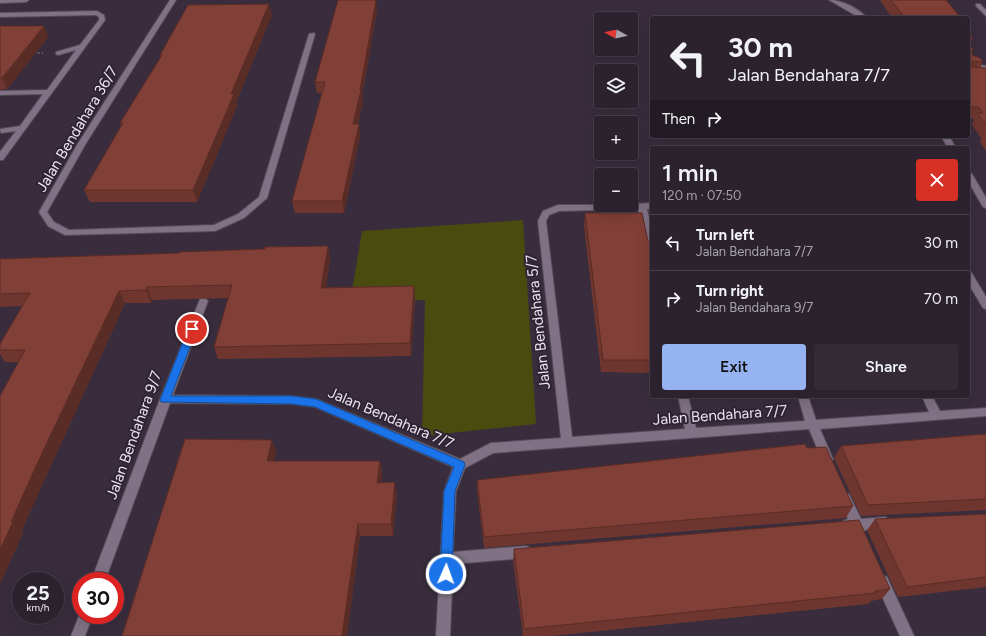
<!DOCTYPE html>
<meta charset="utf-8">
<style>
:root{--surface:#2b222e;--page:#332a36;--text:#f1f3f6;--muted:#a6a4aa;--line:#473f4a;--accent:#95b2f1}
body{margin:0;font-family:Figtree,sans-serif;background:var(--page);color:var(--text);height:100vh;display:flex;flex-direction:column;font-size:15px;white-space:nowrap}
*{box-sizing:border-box;margin:0}
p{font-size:13px;color:var(--muted)}
.icon{flex:none;width:22px;height:22px;fill:none;stroke:currentColor;stroke-width:2;stroke-linecap:round;stroke-linejoin:round}
.map{position:relative;flex:1;overflow:hidden}
.panel{position:absolute;left:650px;top:146px;width:320px;height:252px;display:flex;flex-direction:column;background:var(--surface);border-radius:4px;box-shadow:0 4px 16px #0002,0 0 0 1px var(--line)}
.panel>*{flex:none}
.guide{position:absolute;left:650px;top:16px;width:320px;height:122px;border-radius:4px;box-shadow:0 4px 16px #0002,0 0 0 1px var(--line);background:#2b222e;color:var(--text);overflow:hidden}
.needle{width:26px;rotate:278deg}
.fabs{position:absolute;left:594px;top:12px;display:grid;gap:8px}
.fabs a{display:grid;place-items:center;width:44px;height:44px;border-radius:4px;background:var(--surface);box-shadow:0 4px 16px #0002,0 0 0 1px var(--line);font-size:20px}
.speed{position:absolute;left:12px;top:572px;display:flex;gap:8px;font-size:20px;font-weight:700;text-align:center}
.speed>*{display:grid;place-content:center;width:52px;height:52px;border-radius:50%;background:var(--surface);box-shadow:0 4px 16px #0002,0 0 0 1px var(--line);line-height:1}
.speed small{font-size:10px;font-weight:400}
.speed .limit{border:6px solid #d22;background:#fff;color:#111}
.pin{position:absolute;display:grid;place-items:center;width:34px;height:34px;color:#fff;margin:-17px;border:2px solid #fff;border-radius:50%;box-shadow:0 1px 4px #0007}
.me{position:absolute;width:44px;margin:-22px;rotate:2deg;stroke-linejoin:round;filter:drop-shadow(0 0 3px #0008)}
.turn{display:flex;align-items:center;gap:14px;height:84px;padding:0 12px;font-size:18px}
.turn .icon{width:52px;height:52px;stroke-width:2.5}
.turn b{display:block;font-size:28px;line-height:34px}
.then{display:flex;align-items:center;height:38px;padding:0 12px;background:#0003;gap:8px;font-size:15px}
.round{display:grid;place-items:center;flex:none;width:42px;height:42px;border-radius:4px;background:var(--page)}
.headline{display:flex;align-items:center;justify-content:space-between;height:68px;padding:0 12px}
h1{font-size:24px;font-weight:600;line-height:30px}
.primary-button{display:flex;gap:8px;margin-top:auto;padding:8px 12px}
.primary-button a{flex:1;height:46px;border-radius:4px;background:var(--accent);color:#111;font-size:16px;font-weight:600;line-height:46px;text-align:center}
.primary-button a+a{background:var(--page);color:var(--text)}
ul{padding:0;list-style:none}
li{display:flex;align-items:center;gap:12px;height:56px;padding:0 12px;border-top:1px solid var(--line)}
li div{flex:1}
li b{display:block;font-size:15px}
li em{font-style:normal}
.map>svg:first-child{display:block}
.green{fill:#494b0f}
.lines{fill:none;stroke-linecap:round;stroke-linejoin:round}
.minor-casing{stroke:#554b58;stroke-width:2}
.path{stroke:#978e9b;stroke-width:2;stroke-dasharray:0.5 2;stroke-linecap:butt}
.minor{fill:#807284;fill-rule:evenodd}
.wall{fill:#6e362f}
.shaded-wall{fill:#5a2c26}
.building{fill:#803f37;stroke:#5a2c26}
.route{fill:#1a73e8;stroke:#114b97}
.labels{text-anchor:middle;dominant-baseline:central;stroke-width:4;stroke-linejoin:round;paint-order:stroke}
.street-label{font-size:15px;fill:#eae3ed;stroke:#2f2433}
</style>
<div class="map">
<svg width="986" height="636" viewBox="0 0 986 636">
<rect width="100%" height="100%" fill="#392d3d"/>
<!-- green -->
<polygon class="green" points="523,220 536,424 422,436 425,300 350,303 362,231"/>
<g class="lines">
<!-- minor casing -->
<g class="minor-casing">
<g id="minor">
<polygon points="0,0 29,0 26,2 0,3"/>
<polygon points="170,0 176,0 85,145 47,212 54,222 69,230 214,225 238,214 259,197 309,34 314,33 315,34 267,198 244,218 215,231 65,235 48,226 39,212 77,145"/>
<path d="M 829,0 C 842,0 858,8 867,18 L 860,18 Z"/>
<polygon points="976,4 980,4 986,10 986,16 976,6"/>
<polygon points="97,11 104,15 105,20 3,160 0,160 0,152 16,131 1,133 0,129 20,126 43,94 0,95 0,91 47,90 76,50 58,55 56,54 56,52 80,45 99,20 99,17 96,15 0,17 0,13"/>
<polygon points="968,62 986,66 986,70 968,66"/>
<polygon points="941,136 949,136 956,148 948,148"/>
<polygon points="968,172 972,174 986,198 986,208 983,207 968,181"/>
<polygon points="652,203 652,209 647,209 652,232 652,256 647,253 638,209 559,211 549,215 546,221 572,437 685,429 678,396 688,396 696,428 805,421 798,396 808,396 816,420 929,412 922,396 932,396 940,411 986,408 986,416 820,429 833,459 831,462 827,464 823,462 809,429 493,453 465,468 456,491 453,552 526,546 531,548 532,552 531,556 526,558 453,564 450,636 436,636 444,491 453,467 315,407 292,404 170,403 105,581 91,581 160,399 200,299 206,299 208,301 173,395 292,396 316,399 460,459 491,443 561,438 538,221 543,211 558,205 631,205 631,204"/>
<polygon points="968,271 971,272 986,297 986,309 983,308 968,283"/>
<polygon points="845,493 849,494 861,519 885,517 889,519 891,523 889,527 865,530 863,533 859,535 855,533 853,530 843,529 841,525 843,521 848,519 839,498 841,494"/>
<polygon points="882,575 887,577 914,636 900,636 875,581 877,577"/>
<polygon points="81,611 81,615 93,615 85,636 71,636"/>
</g>
</g>
<!-- path -->
<polyline class="path" points="32,53 43,53"/>
<!-- minor -->
<use href="#minor" class="minor"/>
</g>
<!-- wall -->
<g class="wall">
<polygon points="880,0 946,0 961,18 892,18"/>
<polygon points="377,10 362,96 363,101 358,124 360,136 344,213 295,213 292,201 322,93 317,93 315,82"/>
<polygon points="272,15 236,102 237,106 197,202 90,202 84,190 121,126 120,123 161,56 160,55"/>
<polygon points="0,26 48,37 7,89 0,90"/>
<polygon points="968,26 970,29 969,32 973,37 969,44 972,55 983,62 980,68 986,68 986,151 980,142 981,138 972,125 974,120 972,118 968,118"/>
<polygon points="585,213 648,241 652,243 652,373 601,372 584,226"/>
<polygon points="328,246 330,258 326,287 414,286 415,298 411,356 218,359 214,347 228,298 152,300 151,303 125,303 52,463 21,532 23,533 0,583 0,396 19,362 5,362 0,354 0,344 22,306 0,307 0,259 179,253"/>
<polygon points="986,434 986,510 861,516 834,458 841,446"/>
<polygon points="807,448 853,506 846,518 484,548 477,491 477,480"/>
<polygon points="276,452 274,461 380,461 382,472 381,483 397,494 393,536 360,536 347,636 122,636"/>
<polygon points="986,514 986,587 898,597 867,530 875,519"/>
<polygon points="514,549 890,589 882,599 871,601 868,604 551,636 523,636 513,560"/>
</g>
<!-- shaded-wall -->
<g class="shaded-wall">
<polygon points="376,0 377,10 362,96 363,101 355,136 353,124"/>
<polygon points="269,4 272,15 236,102 237,106 197,202 193,190 231,94"/>
<polygon points="44,26 48,37 7,89 2,78"/>
<polygon points="359,124 360,136 344,213 342,201"/>
<polygon points="328,246 330,258 324,300 321,288"/>
<polygon points="414,286 415,298 411,356 410,343"/>
<polygon points="147,287 152,300 151,303 146,290"/>
<polygon points="119,291 125,303 52,463 21,532 23,533 0,583 0,550 11,522 43,451"/>
<polygon points="272,440 276,452 271,473 267,461"/>
<polygon points="380,461 382,472 380,494 377,483"/>
<polygon points="395,482 397,494 393,536 391,524"/>
<polygon points="358,524 360,536 347,636 342,636"/>
</g>
<!-- building -->
<g class="building">
<polygon points="338,0 376,0 360,90 361,90 353,124 359,124 342,201 292,201 325,82 315,82"/>
<polygon points="891,0 946,0 961,18 905,18"/>
<polygon points="269,4 231,94 234,94 193,190 84,190 123,123 120,123 162,55 160,55 188,5"/>
<polygon points="0,26 44,26 2,78 0,78"/>
<polygon points="968,31 973,37 968,37"/>
<polygon points="968,42 973,49 972,51 972,55 980,58 983,62 972,61 972,67 986,68 986,124 977,113 983,113 978,107 970,107 970,96 968,93"/>
<polygon points="585,213 642,213 648,241 652,243 652,360 603,360"/>
<polygon points="328,246 321,288 414,286 410,343 214,347 232,285 147,287 146,290 119,291 43,451 11,522 13,522 0,550 0,396 25,350 0,350 0,344 30,293 0,294 0,259 179,253 180,252 265,249 265,247"/>
<polygon points="986,434 986,499 868,505 841,446"/>
<polygon points="185,439 272,440 267,461 380,461 377,483 395,482 391,524 358,524 342,636 122,636"/>
<polygon points="805,444 807,448 826,447 853,506 484,537 477,480"/>
<polygon points="986,514 986,577 907,587 875,519"/>
<polygon points="859,520 890,589 875,591 876,593 524,629 514,549"/>
</g>
<!-- route -->
<polygon class="route" points="192,326 197,329 171,396 292,396 316,399 464,462 465,465 455,491 452,574 450,578 446,580 442,578 440,574 444,491 454,467 315,407 292,404 161,402 160,400 188,329"/>
<g class="labels">
<!-- street labels -->
<g class="street-label">
<text transform="translate(77 129) rotate(-59)">Jalan Bendahara 36/7</text>
<text transform="translate(538 322) rotate(-96)">Jalan Bendahara 5/7</text>
<text transform="translate(720 415) rotate(-4)">Jalan Bendahara 7/7</text>
<text transform="translate(391 418) rotate(23)">Jalan Bendahara 7/7</text>
<text transform="translate(134 435) rotate(-70)">Jalan Bendahara 9/7</text>
</g>
</g>
</svg>
<div class="fabs">
<a><svg class="needle" viewBox="-14 -14 28 28"><path d="M0-13l5 13h-10z" fill="#e53935"/><path d="M0 13l5-13h-10z" fill="#a6a4aa"/></svg></a>
<a><svg class="icon" aria-label="layers" viewBox="0 0 24 24"><path d="M12 4l9 5-9 5-9-5zM3 14l9 5 9-5"/></svg></a>
<a>+</a>
<a>−</a>
</div>
<div class="speed"><div>25<small>km/h</small></div><div class="limit">30</div></div>
<div class="pin" style="left:192px;top:329px;background:#d93025"><svg class="icon" aria-label="arrive" viewBox="0 0 24 24"><path d="M6 21V4h12l-3 4 3 4H6"/></svg></div>
<svg class="me" style="left:446px;top:574px" viewBox="-20 -20 40 40"><circle r="17" fill="#1a73e8" stroke="#fff" stroke-width="3"/><path d="M0-11L8 9 0 5-8 9z" fill="#fff"/></svg>
<div class="guide">
<div class="turn"><svg class="icon" aria-label="left" viewBox="0 0 24 24"><path d="M17 20v-9H6M10 6l-5 5 5 5"/></svg><div><b>30 m</b>Jalan Bendahara 7/7</div></div>
<div class="then">Then<svg class="icon" aria-label="right" viewBox="0 0 24 24"><path d="M7 20v-9h11M14 6l5 5-5 5"/></svg></div>
</div>
<section class="panel">
<div class="headline"><div><h1>1 min</h1><p>120 m · 07:50</p></div><a class="round" style="background:#d93025;color:#fff"><svg class="icon" aria-label="close" viewBox="0 0 24 24"><path d="M6 6l12 12M18 6L6 18"/></svg></a></div>
<ul>
<li><svg class="icon" aria-label="left" viewBox="0 0 24 24"><path d="M17 20v-9H6M10 6l-5 5 5 5"/></svg><div><b>Turn left</b><p>Jalan Bendahara 7/7</p></div><em>30 m</em></li>
<li><svg class="icon" aria-label="right" viewBox="0 0 24 24"><path d="M7 20v-9h11M14 6l5 5-5 5"/></svg><div><b>Turn right</b><p>Jalan Bendahara 9/7</p></div><em>70 m</em></li>
</ul>
<div class="primary-button"><a>Exit</a><a>Share</a></div>
</section>
</div>
